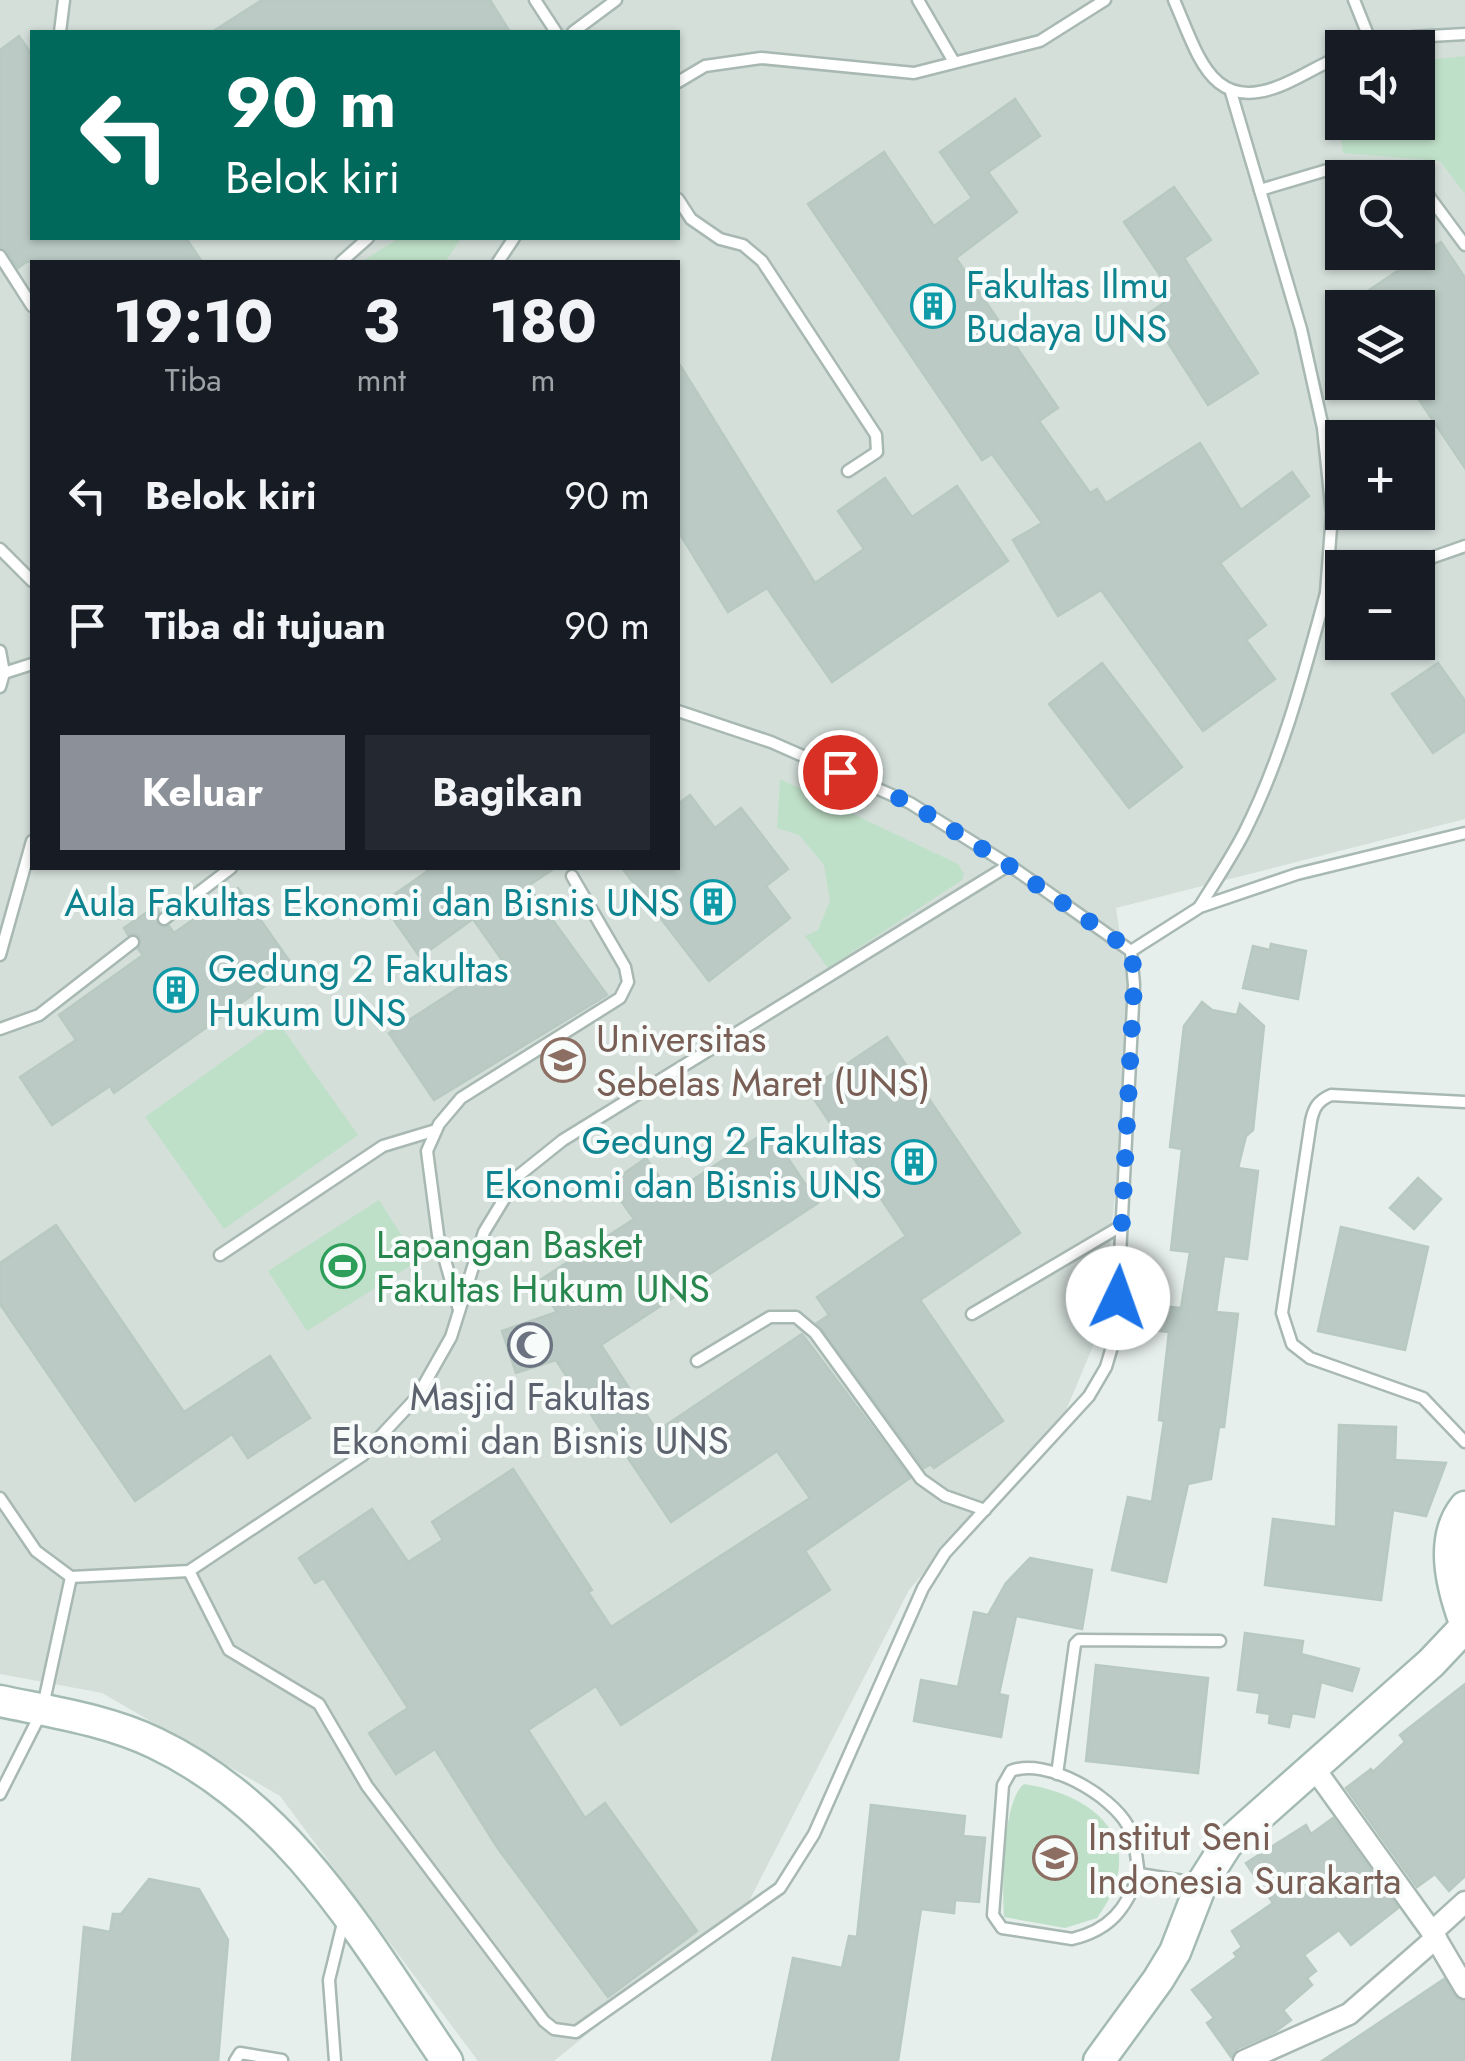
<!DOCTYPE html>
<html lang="id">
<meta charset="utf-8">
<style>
:root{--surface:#171b24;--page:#242831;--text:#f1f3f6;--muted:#9ea1a6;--accent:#8c9099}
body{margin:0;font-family:Jost,sans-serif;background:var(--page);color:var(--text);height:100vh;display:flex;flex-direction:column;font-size:38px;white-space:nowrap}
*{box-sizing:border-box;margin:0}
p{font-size:32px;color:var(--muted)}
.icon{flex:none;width:55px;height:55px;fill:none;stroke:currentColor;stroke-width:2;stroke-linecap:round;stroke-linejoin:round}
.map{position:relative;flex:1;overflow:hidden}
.details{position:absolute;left:30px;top:260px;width:650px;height:610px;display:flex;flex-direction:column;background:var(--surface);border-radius:0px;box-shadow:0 2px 8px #0004}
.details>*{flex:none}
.guide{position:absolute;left:30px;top:30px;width:650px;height:210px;border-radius:0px;box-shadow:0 2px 8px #0004;background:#00695c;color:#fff;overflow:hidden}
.fabs{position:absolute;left:1325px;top:30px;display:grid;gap:20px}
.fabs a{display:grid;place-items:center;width:110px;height:110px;border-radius:0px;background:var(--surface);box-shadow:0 2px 8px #0004;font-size:50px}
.pin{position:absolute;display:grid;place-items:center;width:85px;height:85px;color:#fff;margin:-42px;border:5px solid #fff;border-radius:50%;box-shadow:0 2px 10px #0007}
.me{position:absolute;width:110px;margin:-55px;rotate:3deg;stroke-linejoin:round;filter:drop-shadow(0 0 8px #0008)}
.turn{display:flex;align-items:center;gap:35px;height:210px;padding:0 30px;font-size:45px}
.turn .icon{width:130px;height:130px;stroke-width:2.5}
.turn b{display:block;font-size:70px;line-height:85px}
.eta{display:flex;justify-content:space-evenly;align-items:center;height:170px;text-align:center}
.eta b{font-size:60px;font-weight:700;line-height:70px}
.button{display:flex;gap:20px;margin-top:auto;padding:20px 30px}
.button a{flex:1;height:115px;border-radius:0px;background:var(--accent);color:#fff;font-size:40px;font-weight:700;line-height:115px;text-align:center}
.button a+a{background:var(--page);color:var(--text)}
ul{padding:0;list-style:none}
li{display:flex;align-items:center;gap:30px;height:130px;padding:0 30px}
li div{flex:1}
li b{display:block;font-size:38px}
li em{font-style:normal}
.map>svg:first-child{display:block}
.built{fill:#d4dfda;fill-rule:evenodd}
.green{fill:#bfe0c8}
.building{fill:#bbcac4;stroke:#b8c9c2;stroke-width:2.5}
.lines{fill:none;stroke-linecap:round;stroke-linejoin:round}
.service-casing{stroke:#a8b8b2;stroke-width:15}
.minor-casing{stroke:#a8b8b2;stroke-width:25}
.secondary-casing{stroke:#a4bbb3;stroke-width:35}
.service{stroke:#fff;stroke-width:10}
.minor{stroke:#fff;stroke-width:20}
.secondary{stroke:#fff;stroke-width:30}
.route{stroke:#1a73e8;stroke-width:18;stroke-dasharray:0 32.4}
.labels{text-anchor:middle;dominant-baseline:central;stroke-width:8;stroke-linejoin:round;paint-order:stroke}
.culture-label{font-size:38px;fill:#0d838f;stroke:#f7fbf9;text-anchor:start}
.education-label{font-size:38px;fill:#785e54;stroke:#f7fbf9;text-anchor:start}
.leisure-label{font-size:38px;fill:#27864d;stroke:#f7fbf9;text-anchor:start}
.worship-label{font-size:38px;fill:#5b616d;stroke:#f7fbf9}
</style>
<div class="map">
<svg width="1465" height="2061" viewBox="0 0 1465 2061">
<rect width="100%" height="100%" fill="#e6efeb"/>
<!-- built -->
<path class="built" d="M 0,0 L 1465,0 L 1465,819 L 1116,908 L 1128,990 L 1122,1129 L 1101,1327 L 1062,1420 L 1010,1471 L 909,1590 L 747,1905 L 554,2061 L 478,2061 L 280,1796 L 102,1693 L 0,1674 ZM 32,32 L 678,32 L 678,238 L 32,238 ZM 1342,48 L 1418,48 L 1418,122 L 1342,122 ZM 1342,178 L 1418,178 L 1418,252 L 1342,252 ZM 32,262 L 678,262 L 678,868 L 32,868 ZM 1342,308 L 1418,308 L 1418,382 L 1342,382 ZM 1342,438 L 1418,438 L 1418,512 L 1342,512 ZM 1342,568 L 1418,568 L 1418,642 L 1342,642 Z"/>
<!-- green -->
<g class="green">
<polygon points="1465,56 1465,194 1440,161 1343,153 1331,73 1342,70 1342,122 1418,122 1418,61"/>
<polygon points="399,238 461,238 445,262 361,262"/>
<polygon points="780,779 958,864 964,874 962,880 828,968 805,936 818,930 830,901 824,865 799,835 777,828"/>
<polygon points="278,1022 358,1135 224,1229 145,1117"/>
<polygon points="379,1200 418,1261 307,1331 268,1271"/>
<path d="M 1024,1784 C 1101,1796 1150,1845 1097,1918 L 1065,1928 L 1004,1917 C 1002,1888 1002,1801 1024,1784 Z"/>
</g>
<!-- building -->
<g class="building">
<polygon points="262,0 490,0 510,32 212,32"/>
<polygon points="19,36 32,55 32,238 186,238 202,262 26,262 18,268 7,251 0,247 0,50"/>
<polygon points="1015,99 1040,136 988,172 1017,212 956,258 1058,408 1039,421 1090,493 1097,489 1106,503 1200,443 1241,510 1292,472 1309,496 1220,563 1266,625 1246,640 1275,679 1203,731 1101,590 1058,616 1013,540 1042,523 992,454 982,460 808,204 884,152 934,226 972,198 940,152"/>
<polygon points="1174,187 1211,240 1184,258 1258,373 1208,405 1149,313 1174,296 1124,222"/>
<polygon points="1418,222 1433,247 1441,242 1465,278 1465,468 1407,382 1418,382 1418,308 1371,308 1362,295 1406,265 1398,252 1418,252"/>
<polygon points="678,362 815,583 864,549 838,511 885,478 912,517 957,486 1008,561 832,682 767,588 728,612 678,531"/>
<polygon points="1102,663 1182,767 1129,808 1049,704"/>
<polygon points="1438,663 1465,701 1465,731 1433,753 1392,694"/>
<polygon points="690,795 715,828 741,808 788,869 766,886 790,918 709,981 622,868 678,868 678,804"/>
<polygon points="432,868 555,868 528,886 607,995 434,1100 389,1033 502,960 473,919 420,957 382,903"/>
<polygon points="238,888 293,966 114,1093 110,1086 52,1125 20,1077 76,1040 59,1015 143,955 138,949 140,937 135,934 128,935 124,928 156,906 159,911 157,923 162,927 169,926 174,933"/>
<polygon points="1271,944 1306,951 1298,999 1243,988 1253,946 1270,950"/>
<polygon points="1202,1002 1212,1010 1237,1015 1240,1004 1264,1026 1253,1130 1246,1136 1238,1168 1258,1171 1247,1259 1224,1256 1216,1312 1238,1314 1224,1427 1219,1427 1211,1479 1188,1484 1166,1582 1112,1570 1128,1497 1152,1502 1164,1421 1159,1420 1169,1332 1159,1331 1161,1306 1181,1308 1190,1252 1171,1250 1182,1149 1170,1147 1184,1026"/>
<polygon points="887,1037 1020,1233 920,1300 1003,1421 934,1468 931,1464 924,1468 817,1323 829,1315 817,1297 906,1236 808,1090"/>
<polygon points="769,1130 818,1203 601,1345 657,1431 802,1334 910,1478 805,1551 830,1590 621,1725 596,1686 528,1730 585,1818 605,1803 697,1931 608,1997 497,1847 435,1749 396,1774 369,1733 408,1708 324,1578 315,1583 299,1558 372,1509 408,1562 443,1540 432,1522 513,1469 592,1590 588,1592 611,1627 810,1498 777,1451 671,1522 618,1443 612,1447 556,1360 516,1373 502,1331 557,1312 537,1282 634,1219 609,1184 646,1158 671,1194"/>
<polygon points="1418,1178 1441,1199 1414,1229 1390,1208"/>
<polygon points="56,1225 184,1412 270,1356 310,1418 248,1458 232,1434 135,1501 0,1304 0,1263"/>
<polygon points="1341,1227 1428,1247 1405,1350 1318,1331"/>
<polygon points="1339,1425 1396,1427 1395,1460 1446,1463 1426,1516 1393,1510 1381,1600 1265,1585 1273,1519 1336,1527"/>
<polygon points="1030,1558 1092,1570 1082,1629 1016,1616 999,1694 1008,1696 1001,1737 914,1721 921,1680 958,1687 974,1612 988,1615 1006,1583"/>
<polygon points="1245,1633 1303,1641 1301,1654 1359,1669 1352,1691 1321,1682 1314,1717 1292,1713 1289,1727 1269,1723 1270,1714 1257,1712 1260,1693 1238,1690"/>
<polygon points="1096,1665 1208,1678 1198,1773 1086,1761"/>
<polygon points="1465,1684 1465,1876 1449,1891 1435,1874 1417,1887 1346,1788 1371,1769 1373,1772 1405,1742 1400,1735"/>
<polygon points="871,1805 965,1816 963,1836 985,1838 979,1902 955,1900 954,1913 921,1909 898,2061 772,2061 793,1958 842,1968 849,1936 857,1937"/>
<polygon points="1333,1818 1398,1908 1351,1945 1339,1930 1304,1955 1316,1971 1307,1978 1312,1985 1283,2010 1291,2020 1275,2032 1238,2048 1231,2057 1207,2023 1214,2018 1192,1990 1237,1957 1234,1953 1242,1947 1232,1931 1273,1903 1246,1863 1306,1825 1311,1834"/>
<polygon points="149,1879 199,1889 228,1940 218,2061 72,2061 84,1927 110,1932 113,1914 121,1914"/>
<polygon points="1444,1979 1454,1996 1465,2002 1465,2061 1322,2061"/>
</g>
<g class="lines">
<!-- service casing -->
<g class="service-casing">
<g id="service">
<polyline points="535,0 556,32"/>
<polyline points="918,0 954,62"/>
<path d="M 1174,0 C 1200,60 1213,120 1293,80 C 1310,72 1325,62 1342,56"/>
<polyline points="1354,0 1372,45"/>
<polyline points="60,32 64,0"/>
<polyline points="573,32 616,0"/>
<polyline points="1366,48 1413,37 1465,34"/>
<polyline points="678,82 705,66 761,58 914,73 1040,41 1105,0"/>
<polyline points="1231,92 1301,329 1323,428 1332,514 1326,593"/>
<polyline points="1418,185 1425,191 1465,245"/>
<polyline points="1260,190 1334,168 1402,178"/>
<polyline points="678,199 691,219 720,239 743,245 762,261 876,435 877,452 848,471"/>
<polyline points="0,256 32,306"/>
<polyline points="341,262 368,238"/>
<polyline points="498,262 514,238"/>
<polyline points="0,549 32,581"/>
<polyline points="1402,568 1465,546"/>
<polyline points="0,651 4,673 0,687"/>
<polyline points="4,673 32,664"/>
<polyline points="678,711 771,742 910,803 1009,865 1131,951 1200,907 1297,874 1465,833"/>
<path d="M 1200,906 C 1215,882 1231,858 1244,833 C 1282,758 1304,674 1326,593 L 1342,588"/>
<polyline points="164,919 231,868"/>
<polyline points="0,955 32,841"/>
<polyline points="0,1029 39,1015 133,942"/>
<path d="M 1465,1102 L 1331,1095 C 1318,1101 1314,1107 1311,1121 L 1282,1313 L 1292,1344 L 1310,1358 L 1423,1398 L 1465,1442"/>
<polyline points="220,1255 383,1146 436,1130"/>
<polyline points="459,1310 438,1235 427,1151 439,1124 461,1098 620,998 628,982 625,967 572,876"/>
<polyline points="972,1314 1121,1226"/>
<polyline points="697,1361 770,1317 796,1317 815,1333 921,1479 945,1496 985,1510"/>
<polyline points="0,1498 36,1551 71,1577 189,1571 363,1455 417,1397 451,1337 484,1232 518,1176 563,1140 1009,865"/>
<polyline points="189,1571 229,1650 319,1704 367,1786 544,2021 554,2029 576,2032 780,1888 814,1834 923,1588 945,1553 1089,1396 1106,1367 1116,1333 1134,985 1131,951"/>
<polyline points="1057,1774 1075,1644 1079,1640 1220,1641"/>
<polyline points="0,1794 42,1711 71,1577"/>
<path d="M 1139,1874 C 1136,1858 1136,1840 1128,1826 C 1111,1795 1046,1757 1011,1771 L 1003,1785 L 993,1915 L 1002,1928 L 1072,1939 C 1110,1930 1126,1909 1139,1874 L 1196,1883"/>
<polyline points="235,2061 240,2053 282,2060"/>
<polyline points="335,2061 329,1980 344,1919"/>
</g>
</g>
<!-- minor casing -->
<g class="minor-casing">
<g id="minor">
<polyline points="1314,1768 1432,1932 1465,1988"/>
<polyline points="1432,1932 1465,1902"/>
<polyline points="1244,2061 1349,2014 1436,1938"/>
</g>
</g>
<!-- secondary casing -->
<g class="secondary-casing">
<g id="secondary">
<path d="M 1465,1507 C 1439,1539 1452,1587 1465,1623"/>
<path d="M 0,1701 C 52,1712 107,1720 155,1743 C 292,1808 365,1941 447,2061"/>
<polyline points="1099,2061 1158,1980 1175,1952 1201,1885 1227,1844 1431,1663 1465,1627"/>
</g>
</g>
<!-- service -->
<use href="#service" class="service"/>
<!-- minor -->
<use href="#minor" class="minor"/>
<!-- secondary -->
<use href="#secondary" class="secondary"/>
</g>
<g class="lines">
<!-- route -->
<polyline class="route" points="840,772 910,803 1008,865 1132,951 1134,985 1118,1298"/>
</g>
<!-- icons -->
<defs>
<g id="building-ring" transform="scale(2.25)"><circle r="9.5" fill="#f7fbf9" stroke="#0f9aa8" stroke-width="1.5"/><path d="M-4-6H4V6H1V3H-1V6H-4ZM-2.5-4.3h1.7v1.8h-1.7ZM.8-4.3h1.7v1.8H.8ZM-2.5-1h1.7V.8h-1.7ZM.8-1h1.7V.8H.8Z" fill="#0f9aa8"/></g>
<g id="university-ring" transform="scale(2.25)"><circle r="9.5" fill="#f7fbf9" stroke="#8d6e63" stroke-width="1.5"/><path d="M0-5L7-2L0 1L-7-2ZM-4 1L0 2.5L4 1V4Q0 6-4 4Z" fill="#8d6e63"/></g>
<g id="stadium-ring" transform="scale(2.25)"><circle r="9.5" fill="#f7fbf9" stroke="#2e9e5b" stroke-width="1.5"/><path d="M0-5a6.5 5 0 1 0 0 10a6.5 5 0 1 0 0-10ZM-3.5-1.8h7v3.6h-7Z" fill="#2e9e5b"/></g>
<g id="mosque-ring" transform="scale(2.25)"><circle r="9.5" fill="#f7fbf9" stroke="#6b7280" stroke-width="1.5"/><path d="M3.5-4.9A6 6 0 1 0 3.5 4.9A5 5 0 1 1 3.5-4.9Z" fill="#6b7280"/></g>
</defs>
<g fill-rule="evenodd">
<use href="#building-ring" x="933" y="306"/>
<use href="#building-ring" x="713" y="902"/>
<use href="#building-ring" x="176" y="990"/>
<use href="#university-ring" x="563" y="1060"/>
<use href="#building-ring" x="914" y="1162"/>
<use href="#stadium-ring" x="343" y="1266"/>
<use href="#mosque-ring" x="530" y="1345"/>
<use href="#university-ring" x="1055" y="1858"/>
</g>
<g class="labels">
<!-- culture labels -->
<g class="culture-label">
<text x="966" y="284">Fakultas Ilmu<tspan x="966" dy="44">Budaya UNS</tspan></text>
<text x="680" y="902" text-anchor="end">Aula Fakultas Ekonomi dan Bisnis UNS</text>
<text x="208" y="968">Gedung 2 Fakultas<tspan x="208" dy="44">Hukum UNS</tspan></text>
<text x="882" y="1140" text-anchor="end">Gedung 2 Fakultas<tspan x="882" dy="44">Ekonomi dan Bisnis UNS</tspan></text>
</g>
<!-- education labels -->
<g class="education-label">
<text x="596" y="1038">Universitas<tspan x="596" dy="44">Sebelas Maret (UNS)</tspan></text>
<text x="1088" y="1836">Institut Seni<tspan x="1088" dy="44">Indonesia Surakarta</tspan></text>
</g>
<!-- leisure labels -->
<g class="leisure-label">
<text x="376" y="1244">Lapangan Basket<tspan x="376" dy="44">Fakultas Hukum UNS</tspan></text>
</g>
<!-- worship labels -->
<g class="worship-label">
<text x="530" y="1396">Masjid Fakultas<tspan x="530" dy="44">Ekonomi dan Bisnis UNS</tspan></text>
</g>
</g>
</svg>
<div class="fabs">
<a><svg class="icon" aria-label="sound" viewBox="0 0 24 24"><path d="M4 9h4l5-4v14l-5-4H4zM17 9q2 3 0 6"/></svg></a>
<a><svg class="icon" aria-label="search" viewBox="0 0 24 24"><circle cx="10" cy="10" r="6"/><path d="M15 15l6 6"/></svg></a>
<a><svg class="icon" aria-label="layers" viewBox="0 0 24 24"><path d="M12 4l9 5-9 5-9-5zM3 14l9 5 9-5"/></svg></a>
<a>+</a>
<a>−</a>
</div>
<div class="pin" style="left:840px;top:772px;background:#d93025"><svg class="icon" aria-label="arrive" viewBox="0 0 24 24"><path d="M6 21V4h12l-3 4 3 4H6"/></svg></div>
<svg class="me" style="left:1118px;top:1298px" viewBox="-20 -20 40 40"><circle r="19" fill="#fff"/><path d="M0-13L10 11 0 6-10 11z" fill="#1a73e8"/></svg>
<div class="guide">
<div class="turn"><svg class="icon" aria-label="left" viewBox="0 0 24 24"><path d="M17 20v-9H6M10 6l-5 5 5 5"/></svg><div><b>90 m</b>Belok kiri</div></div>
</div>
<section class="details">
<div class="eta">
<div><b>19:10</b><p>Tiba</p></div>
<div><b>3</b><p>mnt</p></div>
<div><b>180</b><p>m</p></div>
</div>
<ul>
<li><svg class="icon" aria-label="left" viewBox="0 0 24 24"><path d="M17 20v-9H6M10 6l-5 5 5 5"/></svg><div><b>Belok kiri</b></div><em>90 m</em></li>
<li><svg class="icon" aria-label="arrive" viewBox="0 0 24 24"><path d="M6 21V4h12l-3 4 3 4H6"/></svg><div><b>Tiba di tujuan</b></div><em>90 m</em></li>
</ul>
<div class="button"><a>Keluar</a><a>Bagikan</a></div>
</section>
</div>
